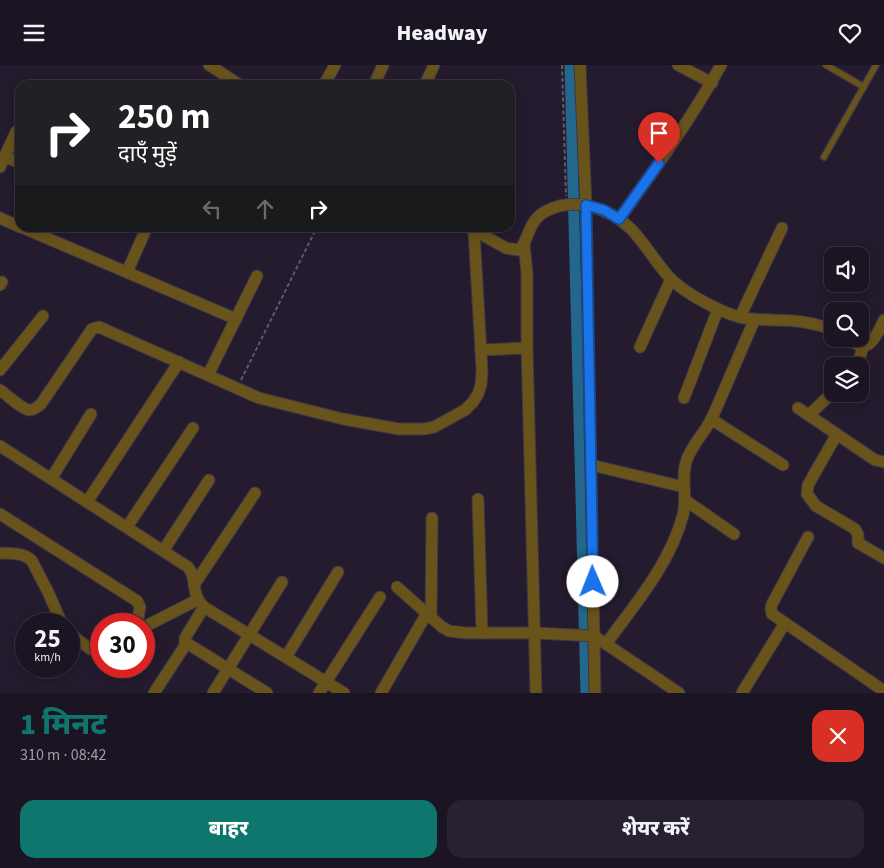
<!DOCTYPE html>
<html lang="hi">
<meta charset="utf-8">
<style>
:root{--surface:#1b1422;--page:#28212f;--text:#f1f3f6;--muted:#a09ea5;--line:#393340;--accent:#0f766e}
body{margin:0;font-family:"Source Sans 3","Noto Sans Devanagari",sans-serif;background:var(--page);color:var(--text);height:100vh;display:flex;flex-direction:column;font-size:19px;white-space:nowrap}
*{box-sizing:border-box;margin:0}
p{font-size:16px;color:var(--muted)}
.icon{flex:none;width:28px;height:28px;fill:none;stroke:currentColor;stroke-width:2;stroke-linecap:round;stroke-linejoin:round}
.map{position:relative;height:628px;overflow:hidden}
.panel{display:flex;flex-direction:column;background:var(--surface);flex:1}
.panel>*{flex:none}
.top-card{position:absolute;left:15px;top:15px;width:500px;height:152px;border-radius:15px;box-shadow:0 2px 12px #0003,0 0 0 1px var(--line);background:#202124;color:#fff;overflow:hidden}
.fabs{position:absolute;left:824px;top:182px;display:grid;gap:10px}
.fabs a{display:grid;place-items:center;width:45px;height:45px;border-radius:10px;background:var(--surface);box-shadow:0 2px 12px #0003,0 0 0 1px var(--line);font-size:25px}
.speed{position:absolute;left:15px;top:548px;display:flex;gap:10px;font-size:25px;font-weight:700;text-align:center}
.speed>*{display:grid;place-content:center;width:65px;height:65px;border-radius:50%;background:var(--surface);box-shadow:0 2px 12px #0003,0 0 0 1px var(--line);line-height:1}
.speed small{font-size:12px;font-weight:400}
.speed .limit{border:8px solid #d22;background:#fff;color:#111}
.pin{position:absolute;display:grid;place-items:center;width:42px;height:42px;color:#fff;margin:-51px -21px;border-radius:50% 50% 50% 0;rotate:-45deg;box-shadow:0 0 5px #0007}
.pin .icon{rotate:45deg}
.me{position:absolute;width:55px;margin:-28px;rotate:359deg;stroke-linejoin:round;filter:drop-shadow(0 0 4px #0008)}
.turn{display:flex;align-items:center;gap:18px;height:105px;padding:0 20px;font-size:22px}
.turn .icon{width:65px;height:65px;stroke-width:2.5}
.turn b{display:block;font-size:35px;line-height:42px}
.lanes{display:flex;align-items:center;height:48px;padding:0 20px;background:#0003;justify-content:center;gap:25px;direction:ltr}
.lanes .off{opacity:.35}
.round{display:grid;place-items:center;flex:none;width:52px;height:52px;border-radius:15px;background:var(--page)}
.head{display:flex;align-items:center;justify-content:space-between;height:85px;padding:0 20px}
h1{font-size:30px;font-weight:800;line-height:38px;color:var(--accent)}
.action{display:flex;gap:10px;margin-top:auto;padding:10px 20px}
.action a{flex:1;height:58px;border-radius:15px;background:var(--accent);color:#fff;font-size:20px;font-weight:800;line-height:58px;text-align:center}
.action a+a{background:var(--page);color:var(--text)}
header{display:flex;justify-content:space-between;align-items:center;height:65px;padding:0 20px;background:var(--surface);font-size:22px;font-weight:800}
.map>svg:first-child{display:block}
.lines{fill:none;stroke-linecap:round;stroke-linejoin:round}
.canal{stroke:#24678d;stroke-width:11}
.service-casing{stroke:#3e3648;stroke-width:8}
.minor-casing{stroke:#3e3648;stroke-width:13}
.path{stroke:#61596a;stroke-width:2;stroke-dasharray:4 2.5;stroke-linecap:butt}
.service{stroke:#68531b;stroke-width:5.5}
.minor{stroke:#68531b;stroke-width:11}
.route-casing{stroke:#114b97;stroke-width:12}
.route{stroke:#1a73e8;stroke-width:9}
</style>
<header><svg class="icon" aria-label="menu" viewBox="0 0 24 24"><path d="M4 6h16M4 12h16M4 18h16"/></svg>Headway<svg class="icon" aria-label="heart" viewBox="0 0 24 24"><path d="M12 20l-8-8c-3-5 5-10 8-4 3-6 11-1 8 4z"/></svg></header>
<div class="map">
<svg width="884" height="628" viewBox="0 0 884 628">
<rect width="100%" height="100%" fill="#241b2e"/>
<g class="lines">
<!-- canal -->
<polyline class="canal" points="570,0 586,628"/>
<!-- service casing -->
<g class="service-casing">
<g id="service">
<polyline points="826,0 864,22"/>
<polyline points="824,92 876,0"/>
</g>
</g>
<!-- minor casing -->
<g class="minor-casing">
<g id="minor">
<polyline points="209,0 240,20"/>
<polyline points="580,0 586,140 595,628"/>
<polyline points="678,0 712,18"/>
<polyline points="324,20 335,0"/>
<polyline points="374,20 383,0"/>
<polyline points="425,20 434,0"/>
<polyline points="5,92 20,98"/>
<polyline points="0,102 16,67"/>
<polyline points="0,153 20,162"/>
<path d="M 619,154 C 655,104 691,54 721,0"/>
<polyline points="21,162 236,254"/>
<path d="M 470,163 L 506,183 L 518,185 C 529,179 526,157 546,146 C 575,131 610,143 632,165 C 646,180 656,198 670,213 C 683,226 701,236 718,244 C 724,247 732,250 739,252 C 749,255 762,254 773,255 C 793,255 814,257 832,265"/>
<polyline points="524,179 527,208 527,283 536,628"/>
<polyline points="127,207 147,162"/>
<polyline points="0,220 2,217"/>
<polyline points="740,252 782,163"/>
<path d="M 849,274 C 854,277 859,282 864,281 C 872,281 881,262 884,255"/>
<polyline points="640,282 671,214"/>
<polyline points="481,285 527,283"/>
<polyline points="857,301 863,282"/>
<polyline points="0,305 43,251"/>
<polyline points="208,310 257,211"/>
<path d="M 0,325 C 7,330 23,345 30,345 C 35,345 38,341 41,339 L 92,264 L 99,262 L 259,333 L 343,354 L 399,364 L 424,364 L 434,362 L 465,345 L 473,337 L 478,329 L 481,320 L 482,305 L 474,166"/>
<polyline points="684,333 718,244"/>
<polyline points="798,343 875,395 884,397"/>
<polyline points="809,350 832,328"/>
<polyline points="711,354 783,400"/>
<polyline points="837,369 808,420 807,429 816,441 855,464 858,470 858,478 884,493"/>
<path d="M 0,381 L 188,502 C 198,513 190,530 204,542 L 344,628"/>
<polyline points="591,400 684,422"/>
<polyline points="51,414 91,349"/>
<polyline points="478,434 482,568"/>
<polyline points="685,435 734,469"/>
<polyline points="87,437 179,297"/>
<polyline points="0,449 137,536 140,542 137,559"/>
<polyline points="127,462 193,363"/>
<polyline points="808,472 772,539 771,544 772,549 884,626"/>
<polyline points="163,486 209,415"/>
<path d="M 0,488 C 11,489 24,487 32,496 L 48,527 L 62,559"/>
<polyline points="194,520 255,428"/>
<polyline points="397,522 442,562 449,566 466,568 535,568 594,571 679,628"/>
<polyline points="204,542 185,573 185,577 267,628"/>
<polyline points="431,552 432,453"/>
<polyline points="144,562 197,535"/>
<polyline points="69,568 90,584 101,583"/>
<path d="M 606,579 C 635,539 670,499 683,450 C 688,431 680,412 687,394 C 693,379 704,368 711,355 C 726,322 740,287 755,254"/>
<polyline points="286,592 338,507"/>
<polyline points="154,628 186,579"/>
<polyline points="213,628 282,517"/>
<polyline points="319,628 380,532"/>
<polyline points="381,628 427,548"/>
<polyline points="742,628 785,558"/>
</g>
</g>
<!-- path -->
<g class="path">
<polyline points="562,0 566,131"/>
<polyline points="241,315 317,162"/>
</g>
<!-- service -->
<use href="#service" class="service"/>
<!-- minor -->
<use href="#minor" class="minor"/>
</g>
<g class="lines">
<!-- route casing -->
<g class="route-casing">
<polyline id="route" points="593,517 586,140 604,145 619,154 659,98"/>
</g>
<!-- route -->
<use href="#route" class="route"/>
</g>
</svg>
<div class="fabs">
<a><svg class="icon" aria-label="sound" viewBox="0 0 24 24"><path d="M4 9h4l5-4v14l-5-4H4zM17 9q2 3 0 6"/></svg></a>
<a><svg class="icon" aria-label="search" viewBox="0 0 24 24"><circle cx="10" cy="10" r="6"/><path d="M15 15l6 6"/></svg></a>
<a><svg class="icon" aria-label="layers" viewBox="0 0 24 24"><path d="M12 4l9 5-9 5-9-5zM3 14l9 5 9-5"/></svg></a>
</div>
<div class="speed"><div>25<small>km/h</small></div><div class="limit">30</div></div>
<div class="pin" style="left:659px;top:98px;background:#d93025"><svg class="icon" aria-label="arrive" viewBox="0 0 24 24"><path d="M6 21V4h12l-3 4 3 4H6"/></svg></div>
<svg class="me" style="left:593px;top:517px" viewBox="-20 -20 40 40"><circle r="19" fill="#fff"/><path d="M0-13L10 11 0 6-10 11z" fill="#1a73e8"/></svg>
<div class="top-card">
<div class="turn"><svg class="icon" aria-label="right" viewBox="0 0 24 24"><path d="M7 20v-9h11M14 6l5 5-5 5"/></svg><div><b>250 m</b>दाएँ मुड़ें</div></div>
<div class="lanes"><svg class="icon off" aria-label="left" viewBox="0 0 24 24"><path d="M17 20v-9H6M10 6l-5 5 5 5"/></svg><svg class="icon off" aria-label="ahead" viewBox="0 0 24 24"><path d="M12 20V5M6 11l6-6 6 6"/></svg><svg class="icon" aria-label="right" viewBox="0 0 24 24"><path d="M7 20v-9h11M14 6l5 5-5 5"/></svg></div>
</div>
</div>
<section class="panel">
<div class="head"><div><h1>1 मिनट</h1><p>310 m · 08:42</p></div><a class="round" style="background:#d93025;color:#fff"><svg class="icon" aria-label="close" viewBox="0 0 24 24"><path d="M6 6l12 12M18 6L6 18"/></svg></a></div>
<div class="action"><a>बाहर</a><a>शेयर करें</a></div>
</section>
